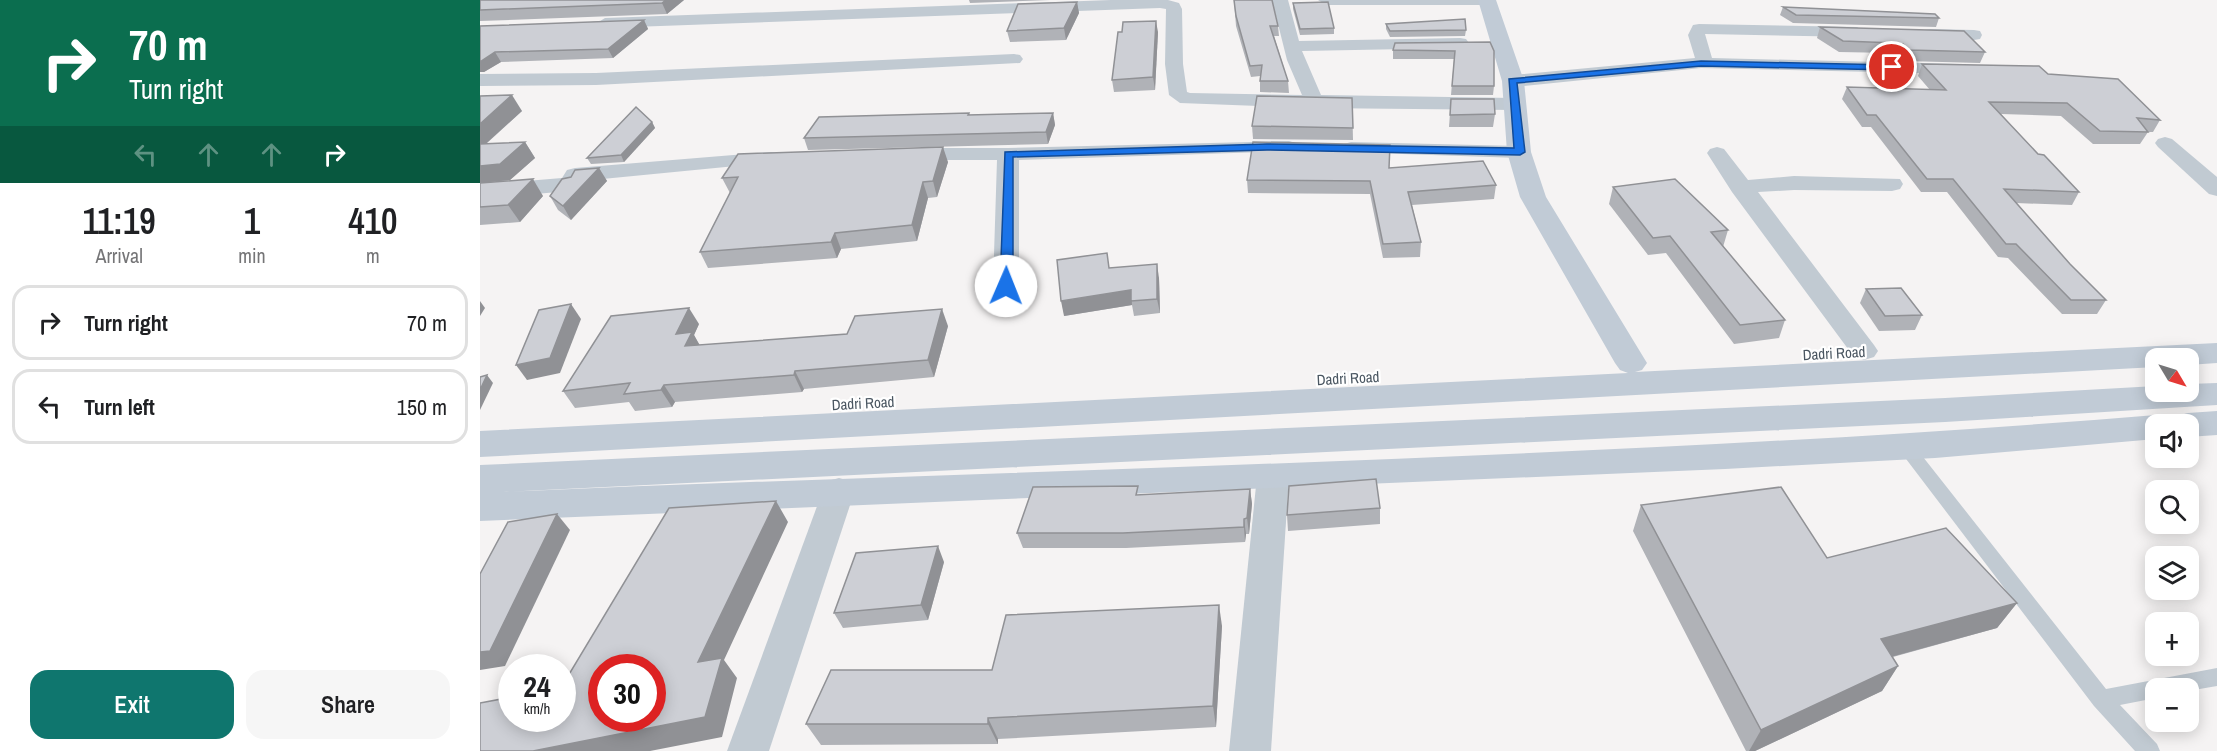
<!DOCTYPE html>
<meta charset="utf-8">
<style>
:root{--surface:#fff;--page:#f6f6f6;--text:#202124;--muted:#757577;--line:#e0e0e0;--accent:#0f766e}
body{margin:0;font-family:"Archivo Narrow",sans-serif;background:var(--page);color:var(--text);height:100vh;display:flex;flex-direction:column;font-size:22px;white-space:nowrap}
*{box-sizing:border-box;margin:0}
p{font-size:20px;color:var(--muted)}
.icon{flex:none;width:33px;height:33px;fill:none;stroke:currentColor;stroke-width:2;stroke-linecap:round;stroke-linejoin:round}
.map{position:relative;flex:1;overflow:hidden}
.panel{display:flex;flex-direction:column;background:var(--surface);width:480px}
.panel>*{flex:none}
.banner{background:#0b6e4f;color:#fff;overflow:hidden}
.needle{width:39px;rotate:128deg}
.fabs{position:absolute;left:1665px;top:348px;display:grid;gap:12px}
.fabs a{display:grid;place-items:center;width:54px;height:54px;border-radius:12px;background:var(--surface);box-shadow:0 3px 15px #0003;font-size:30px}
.speed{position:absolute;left:18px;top:654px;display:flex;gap:12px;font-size:30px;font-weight:700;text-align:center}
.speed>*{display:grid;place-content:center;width:78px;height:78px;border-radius:50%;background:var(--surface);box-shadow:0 3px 15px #0003;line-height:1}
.speed small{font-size:15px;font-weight:400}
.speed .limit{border:9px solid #d22;background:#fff;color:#111}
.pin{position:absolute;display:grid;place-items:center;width:51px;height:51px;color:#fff;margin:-26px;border:3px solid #fff;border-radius:50%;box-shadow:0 2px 6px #0007}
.me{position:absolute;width:66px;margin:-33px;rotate:1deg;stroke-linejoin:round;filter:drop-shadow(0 0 4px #0008)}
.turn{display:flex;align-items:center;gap:21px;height:126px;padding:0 30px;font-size:27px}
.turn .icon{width:78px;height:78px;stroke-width:2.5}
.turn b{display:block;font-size:42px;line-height:51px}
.lanes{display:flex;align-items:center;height:57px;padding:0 30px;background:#0003;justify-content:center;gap:30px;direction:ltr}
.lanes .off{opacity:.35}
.eta{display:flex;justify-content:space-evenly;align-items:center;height:102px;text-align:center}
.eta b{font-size:36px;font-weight:600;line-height:42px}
.primary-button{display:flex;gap:12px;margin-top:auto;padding:12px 30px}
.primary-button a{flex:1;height:69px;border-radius:18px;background:var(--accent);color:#fff;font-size:24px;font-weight:600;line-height:69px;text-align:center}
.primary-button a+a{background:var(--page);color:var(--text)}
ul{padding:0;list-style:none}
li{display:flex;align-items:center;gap:18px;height:75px;margin:0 12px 9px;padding:0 18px;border:3px solid var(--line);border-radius:18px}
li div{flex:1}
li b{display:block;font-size:22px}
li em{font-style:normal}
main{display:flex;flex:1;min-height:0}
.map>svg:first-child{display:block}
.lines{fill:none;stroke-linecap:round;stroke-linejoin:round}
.lane{fill:#c1cad2;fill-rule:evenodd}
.street{fill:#c1cad2;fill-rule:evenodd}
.secondary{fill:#c1cbd6;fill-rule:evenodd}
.wall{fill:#b0b2b7}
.shaded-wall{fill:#909195}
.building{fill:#cdcfd5;stroke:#909195;stroke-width:1.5;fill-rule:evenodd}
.route{fill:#1a73e8;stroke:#114b97;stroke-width:1.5}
.labels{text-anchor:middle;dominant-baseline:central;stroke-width:4.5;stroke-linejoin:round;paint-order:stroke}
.street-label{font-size:15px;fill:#4a5661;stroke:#fff}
</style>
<main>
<section class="panel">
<div class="banner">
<div class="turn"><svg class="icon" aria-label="right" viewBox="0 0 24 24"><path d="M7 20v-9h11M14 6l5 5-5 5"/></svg><div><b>70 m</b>Turn right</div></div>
<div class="lanes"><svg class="icon off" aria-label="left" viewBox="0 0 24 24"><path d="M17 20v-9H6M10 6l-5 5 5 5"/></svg><svg class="icon off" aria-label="ahead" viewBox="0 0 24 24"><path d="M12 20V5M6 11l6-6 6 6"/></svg><svg class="icon off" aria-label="ahead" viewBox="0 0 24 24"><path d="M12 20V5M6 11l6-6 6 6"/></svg><svg class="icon" aria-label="right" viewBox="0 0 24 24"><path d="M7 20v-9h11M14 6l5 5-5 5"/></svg></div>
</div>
<div class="eta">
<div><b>11:19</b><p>Arrival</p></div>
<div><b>1</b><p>min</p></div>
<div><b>410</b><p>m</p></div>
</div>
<ul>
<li><svg class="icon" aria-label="right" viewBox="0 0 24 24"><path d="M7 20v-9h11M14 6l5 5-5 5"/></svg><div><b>Turn right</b></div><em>70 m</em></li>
<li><svg class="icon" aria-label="left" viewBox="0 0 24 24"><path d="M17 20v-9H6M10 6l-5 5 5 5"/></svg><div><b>Turn left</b></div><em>150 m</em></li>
</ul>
<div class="primary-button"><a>Exit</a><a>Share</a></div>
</section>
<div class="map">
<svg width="1737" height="751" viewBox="0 0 1737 751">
<rect width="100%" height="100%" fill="#f5f3f3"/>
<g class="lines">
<!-- lane -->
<polygon class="lane" points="1426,441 1432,443 1626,689 1737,668 1737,686 1708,691 1708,688 1676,688 1676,698 1640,705 1677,744 1680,751 1655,751 1614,706 1420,451 1418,447 1420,443"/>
<!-- street -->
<g class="street">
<polygon points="631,0 688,0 699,3 702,9 703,64 707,92 710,93 822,95 807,60 792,0 808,0 819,41 980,38 986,39 989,43 986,47 980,48 822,51 841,95 1034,98 1041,100 1044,104 1041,108 1034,110 834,108 700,103 689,95 685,64 686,9 680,8 125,28 117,23 125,18"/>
<polygon points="838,0 1015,0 1007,5 846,5"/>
<polygon points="1219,24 1377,27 1385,32 1377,37 1225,34 1232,58 1480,64 1486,65 1489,69 1486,73 1480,74 1221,68 1033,87 1026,85 1024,81 1026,77 1033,75 1215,58 1208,35 1213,25"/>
<polygon points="1450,29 1494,30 1500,31 1502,35 1500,39 1494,40 1444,38 1442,34 1444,30"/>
<polygon points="534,54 540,55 543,59 540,63 116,85 0,86 0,74 116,73"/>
<polygon points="1685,137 1692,139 1737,177 1737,196 1729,194 1678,147 1675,143 1678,139"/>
<polygon points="809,141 816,143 819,147 816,151 539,160 539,286 535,291 526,294 517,291 513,286 517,160 427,160 420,158 417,154 420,150 427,148 528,148"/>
<polygon points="871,142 1039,146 1046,148 1049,152 1046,156 1039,158 864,152 861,148 864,144"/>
<polygon points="1237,147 1244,149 1268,180 1314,176 1420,179 1423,184 1420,189 1412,191 1314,190 1278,192 1394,345 1398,351 1394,357 1384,360 1374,357 1252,192 1227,153 1230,149"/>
<polygon points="291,152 298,154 302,158 298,162 102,181 97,189 89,191 0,199 0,185 82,178 87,170 95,168"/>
<polygon points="793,464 804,468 809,476 791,751 749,751 777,476 782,468"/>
<polygon points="359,478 370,481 375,490 289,751 247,751 343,490 348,481"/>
</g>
<!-- secondary -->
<g class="secondary">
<polygon points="998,0 1016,0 1044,81 1051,152 1066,197 1167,363 1162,370 1155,372 1737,343 1737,363 1708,365 1708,358 1676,358 1676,367 0,457 0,431 1148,373 1140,370 1135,363 1040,197 1027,152 1022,81"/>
<path d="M 1737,383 L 1737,405 L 1465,422 L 23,492 C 574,468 1126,460 1676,415 L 1688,418 L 1691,423 L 1696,416 L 1708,413 L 1737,411 L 1737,435 L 1708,437 L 1708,424 L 1676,424 L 1676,439 L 1455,458 L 1245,469 L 0,521 L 0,465 L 1465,398 L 1676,386 L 1676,392 L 1708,392 L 1708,384 Z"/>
</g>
</g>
<!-- wall -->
<g class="wall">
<polygon points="0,0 204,0 187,14 0,21"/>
<polygon points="489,0 570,0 490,3"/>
<polygon points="754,0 798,26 799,36 794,36 808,81 809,93 780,92 780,76 771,77 756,26"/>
<polygon points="597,2 599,13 586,40 530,42 527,31"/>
<polygon points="813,3 854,28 854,34 820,35 813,9"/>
<polygon points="1303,7 1459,18 1456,27 1313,23 1300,15"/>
<polygon points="164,20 168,29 133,58 21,62 4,72 0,26"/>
<polygon points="906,24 986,30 985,36 910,37 906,29"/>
<polygon points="1340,27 1505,52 1500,63 1425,61 1419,54 1411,53 1359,52 1337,38"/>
<polygon points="678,32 675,90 634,92 632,80"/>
<polygon points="913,50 1014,51 1014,86 1013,95 971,95 974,59 913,59"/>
<polygon points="1442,64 1568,74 1680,120 1673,132 1668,132 1660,144 1613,144 1581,116 1521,114 1558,154 1599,192 1592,205 1536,203 1590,264 1626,300 1617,314 1582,314 1528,258 1518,257 1467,192 1441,192 1391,127 1382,127 1362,99 1367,87 1450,90 1438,76"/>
<polygon points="0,96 42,111 6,144 45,142 55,158 30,180 12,182 63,196 40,222 0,225"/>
<polygon points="872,98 873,140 773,139 772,126"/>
<polygon points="971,99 1015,114 1013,127 969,127"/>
<polygon points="489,113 490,115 573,113 575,125 568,144 328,150 324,138"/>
<polygon points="172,122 175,128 144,162 111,164 107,158"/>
<polygon points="468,162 457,197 448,198 437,241 361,249 357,258 228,268 220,252 250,193 242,178"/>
<polygon points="119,168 127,181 91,220 78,210 70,196"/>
<polygon points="909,168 1016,185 1014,199 932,205 941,242 940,257 903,258 890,194 768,193 767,180"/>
<polygon points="1133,187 1248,230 1243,247 1305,320 1299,338 1254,344 1186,253 1168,255 1129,204"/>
<polygon points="630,268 679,278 680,313 654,316 652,305 584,316"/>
<polygon points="1386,289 1442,315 1435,330 1399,331 1380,303"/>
<polygon points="219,324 214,335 219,345 468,326 454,377 324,389 322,392 195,402 192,407 155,411 149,402 95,408 83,391"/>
<polygon points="770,489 772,504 769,534 766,534 765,542 646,548 543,548 537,533 659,495"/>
<polygon points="1161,505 1347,558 1537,603 1517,628 1413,657 1418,666 1402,691 1275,751 1266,751 1153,531"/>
<polygon points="900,508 900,524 808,531 807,515"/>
<polygon points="464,562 448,620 363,628 354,613"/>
<polygon points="742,626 736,727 518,739 518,744 341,745 326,724 512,670"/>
</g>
<!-- shaded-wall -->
<g class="shaded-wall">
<polygon points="186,0 204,0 187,14 182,3"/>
<polygon points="597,2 599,13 586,40 584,28"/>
<polygon points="164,20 168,29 133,58 128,49"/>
<polygon points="676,21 678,32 675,90 673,77"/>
<polygon points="15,52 21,62 4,72 0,72 0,62"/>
<polygon points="32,95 42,111 0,149 0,124"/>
<polygon points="573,113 575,125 568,144 566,132"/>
<polygon points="172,122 175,128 144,162 141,155"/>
<polygon points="45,142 55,158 30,180 0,183 0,166"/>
<polygon points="463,147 468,162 457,197 453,181"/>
<polygon points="119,168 127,181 91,220 83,206"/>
<polygon points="53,179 63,196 40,222 28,205"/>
<polygon points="443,182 448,198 437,241 432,225"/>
<polygon points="355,233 361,249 357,258 351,242"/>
<polygon points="677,264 679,278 680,313 677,299"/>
<polygon points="651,290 652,305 584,316 581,301"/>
<polygon points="0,301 5,308 0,316"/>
<polygon points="91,304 101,319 80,373 47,380 36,365"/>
<polygon points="209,308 219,324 214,335 222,349 206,351 196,334"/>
<polygon points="462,309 468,326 454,377 448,360"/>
<polygon points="315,371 324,389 322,392 314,375"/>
<polygon points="7,375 13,383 0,410 0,390"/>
<polygon points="184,385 195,402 192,407 181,390"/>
<polygon points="770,489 772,504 769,534 767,518"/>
<polygon points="296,501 308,522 244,660 257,678 242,737 170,751 53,751 218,662"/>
<polygon points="77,514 90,530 25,666 0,670 0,652"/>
<polygon points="764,519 766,534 765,542 764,527"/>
<polygon points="458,546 464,562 448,620 441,605"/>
<polygon points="1537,603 1517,628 1385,664 1401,639"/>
<polygon points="739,605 742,626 736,727 733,706"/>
<polygon points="1418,666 1402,691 1275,751 1269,751 1281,730"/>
<polygon points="508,718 518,739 518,744 508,724"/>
</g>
<!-- building -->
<g class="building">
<polygon points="0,0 186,0 182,3 0,10"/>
<polygon points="754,0 792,0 798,26 790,26 808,81 780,81 782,65 770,66 756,16"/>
<polygon points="597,2 584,28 527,31 538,4"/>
<polygon points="848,2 854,28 820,29 813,3"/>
<polygon points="1303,7 1455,14 1459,18 1316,15"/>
<polygon points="985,19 986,30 910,31 906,24"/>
<polygon points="164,20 128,49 15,52 0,62 0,26"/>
<polygon points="676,21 673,77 632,80 638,32 642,32 643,22"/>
<polygon points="1340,27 1484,31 1505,52 1429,50 1423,44 1415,43 1363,41"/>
<polygon points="1010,42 1014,51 1014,86 972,86 975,51 913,50 915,43"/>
<polygon points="1442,64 1559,66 1568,74 1638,79 1680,120 1657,118 1668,132 1620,131 1587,103 1509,102 1558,154 1564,155 1599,192 1524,189 1590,264 1626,300 1591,300 1536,244 1526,244 1473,179 1447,179 1396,115 1387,115 1367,87 1466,90"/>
<polygon points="32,95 0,124 0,96"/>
<polygon points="777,96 872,98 873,128 772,126"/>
<polygon points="971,99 1014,99 1015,114 970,115"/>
<polygon points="156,107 172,122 141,155 107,158"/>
<polygon points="489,113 488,115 573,113 566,132 324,138 339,117"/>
<polygon points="45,142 20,164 0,166 0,144"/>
<polygon points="773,142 910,145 909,168 1003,161 1016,185 928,192 941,242 903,244 890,181 767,180"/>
<polygon points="463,147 453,181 443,182 432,225 355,233 351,242 220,252 258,177 242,178 258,154"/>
<polygon points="119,168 83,206 70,196 82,179 91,177 95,170"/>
<polygon points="53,179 28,205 0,207 0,183"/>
<polygon points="1195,179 1248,230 1231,232 1305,320 1260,325 1190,236 1173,238 1133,187"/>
<polygon points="627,253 629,268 677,264 677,299 651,301 651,290 581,301 577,260"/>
<polygon points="1421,288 1442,315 1405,316 1386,289"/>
<polygon points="91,304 70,358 36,365 59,310"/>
<polygon points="209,308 196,334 212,332 205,346 367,334 375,316 462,309 448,360 315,371 314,375 184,385 181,390 144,394 150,383 83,391 131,316"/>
<polygon points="7,375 0,390 0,377"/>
<polygon points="896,479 900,508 807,515 809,486"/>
<polygon points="658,486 656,495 770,489 767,518 764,519 764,527 643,533 537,533 553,487"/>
<polygon points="1301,487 1347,558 1466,528 1537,603 1401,639 1418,666 1281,730 1161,505"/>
<path d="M 296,501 L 218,662 L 242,658 L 225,717 L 53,751 L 0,751 L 0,703 L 32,697 L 32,718 L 82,718 L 82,686 L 189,508 ZM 122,668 L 172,668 L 172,718 L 122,718 Z"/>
<polygon points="77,514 10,651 0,652 0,574 28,522"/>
<polygon points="458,546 441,605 354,613 376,553"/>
<polygon points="739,605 733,706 508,718 508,724 326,724 351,670 512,670 526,615"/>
</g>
<!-- route -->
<polygon class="route" points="1221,61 1412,65 1416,67 1412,70 1221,66 1037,83 1045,152 1040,155 787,150 533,157 533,286 526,290 520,286 525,152 787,144 1034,148 1029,79"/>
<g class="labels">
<!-- street labels -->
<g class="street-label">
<text transform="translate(1354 353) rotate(-3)">Dadri Road</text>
<text transform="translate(868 378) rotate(-3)">Dadri Road</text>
<text transform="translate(383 403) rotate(-3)">Dadri Road</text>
</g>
</g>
</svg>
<div class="fabs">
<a><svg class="needle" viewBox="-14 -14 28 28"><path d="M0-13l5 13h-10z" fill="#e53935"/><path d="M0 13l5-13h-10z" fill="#757577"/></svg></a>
<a><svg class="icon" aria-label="sound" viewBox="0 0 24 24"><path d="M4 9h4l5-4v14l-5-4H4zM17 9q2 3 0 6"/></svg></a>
<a><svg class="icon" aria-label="search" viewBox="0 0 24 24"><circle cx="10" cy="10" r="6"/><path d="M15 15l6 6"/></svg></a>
<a><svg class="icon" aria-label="layers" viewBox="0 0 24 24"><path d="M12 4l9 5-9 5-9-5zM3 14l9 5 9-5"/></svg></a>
<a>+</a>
<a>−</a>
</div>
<div class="speed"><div>24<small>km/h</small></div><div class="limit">30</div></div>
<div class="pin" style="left:1412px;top:67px;background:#d93025"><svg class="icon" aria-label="arrive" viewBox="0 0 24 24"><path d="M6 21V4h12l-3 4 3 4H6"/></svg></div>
<svg class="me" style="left:526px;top:286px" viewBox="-20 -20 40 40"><circle r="19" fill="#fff"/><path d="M0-13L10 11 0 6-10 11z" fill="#1a73e8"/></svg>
</div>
</main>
